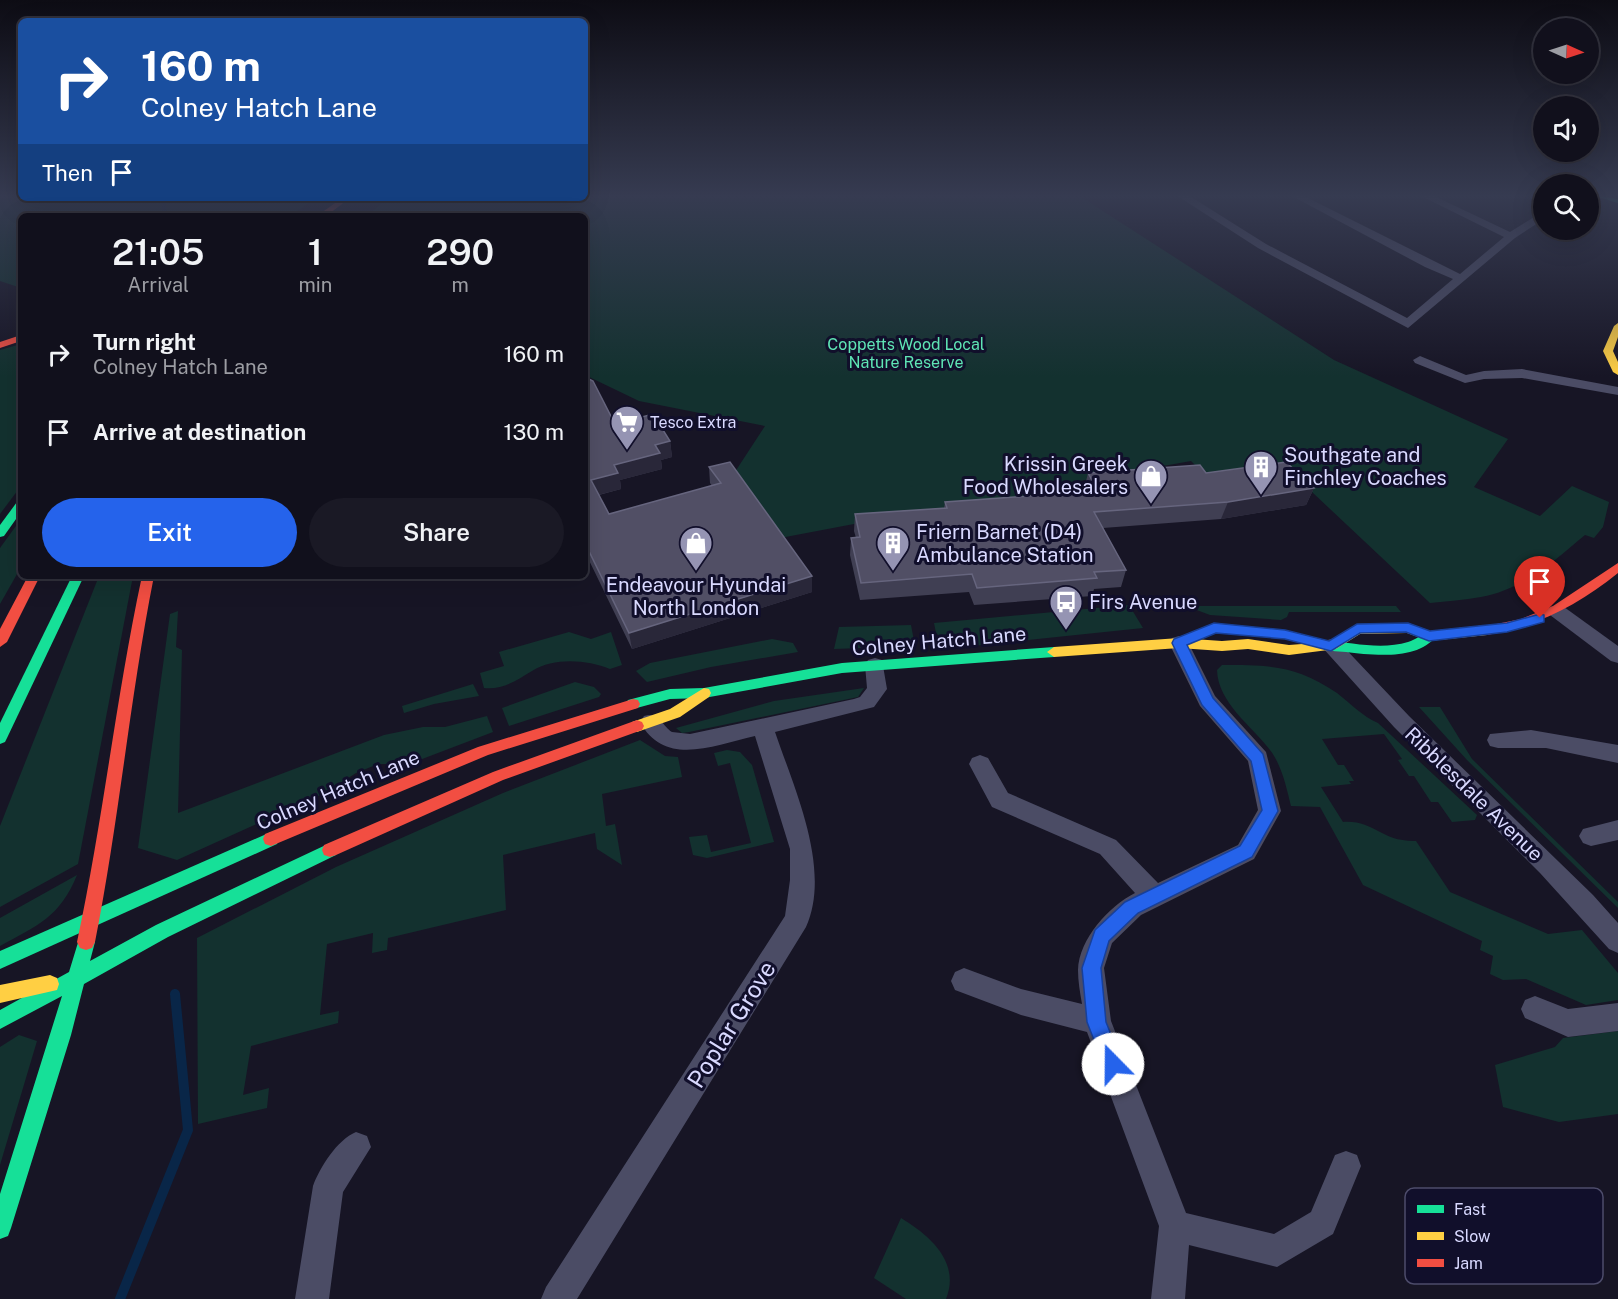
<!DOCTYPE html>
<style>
:root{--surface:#11101c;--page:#1a1925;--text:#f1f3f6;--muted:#9c9da3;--line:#30303b;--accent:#2563eb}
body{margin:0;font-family:"Public Sans",sans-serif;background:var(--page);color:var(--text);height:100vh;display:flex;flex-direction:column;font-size:22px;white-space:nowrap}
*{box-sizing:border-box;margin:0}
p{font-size:20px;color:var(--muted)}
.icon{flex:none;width:33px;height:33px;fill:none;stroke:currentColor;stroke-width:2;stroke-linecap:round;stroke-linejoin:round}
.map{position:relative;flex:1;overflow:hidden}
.panel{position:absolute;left:18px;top:213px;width:570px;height:366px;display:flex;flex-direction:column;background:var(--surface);border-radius:9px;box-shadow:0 6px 24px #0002,0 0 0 2px var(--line)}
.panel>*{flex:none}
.hud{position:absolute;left:18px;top:18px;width:570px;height:183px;border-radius:9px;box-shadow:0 6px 24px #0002,0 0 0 2px var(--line);background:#1a4fa0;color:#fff;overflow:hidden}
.needle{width:39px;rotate:93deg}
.controls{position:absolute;left:1533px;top:18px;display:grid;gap:12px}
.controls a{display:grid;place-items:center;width:66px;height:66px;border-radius:50%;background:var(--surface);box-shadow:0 6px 24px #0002,0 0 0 2px var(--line);font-size:30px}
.pin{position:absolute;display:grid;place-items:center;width:51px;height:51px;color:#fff;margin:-62px -26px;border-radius:50% 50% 50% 0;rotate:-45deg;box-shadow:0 0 6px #0007}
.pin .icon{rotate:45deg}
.me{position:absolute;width:66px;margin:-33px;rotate:338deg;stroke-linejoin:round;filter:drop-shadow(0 0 4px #0008)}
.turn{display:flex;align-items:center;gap:21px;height:126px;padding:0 24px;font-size:27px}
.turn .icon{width:78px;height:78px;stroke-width:2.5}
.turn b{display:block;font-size:42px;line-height:51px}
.then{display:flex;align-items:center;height:57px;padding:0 24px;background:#0003;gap:12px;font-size:22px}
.eta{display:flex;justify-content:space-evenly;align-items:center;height:102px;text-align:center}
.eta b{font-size:36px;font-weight:600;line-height:42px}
.cta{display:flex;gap:12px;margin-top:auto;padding:12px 24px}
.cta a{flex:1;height:69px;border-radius:36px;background:var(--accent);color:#fff;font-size:24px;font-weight:600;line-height:69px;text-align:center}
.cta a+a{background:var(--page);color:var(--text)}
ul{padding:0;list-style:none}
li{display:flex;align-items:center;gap:18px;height:78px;padding:0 24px}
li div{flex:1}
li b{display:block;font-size:22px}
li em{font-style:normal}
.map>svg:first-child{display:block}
.green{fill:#13312f}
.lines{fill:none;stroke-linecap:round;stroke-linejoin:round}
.stream-far1{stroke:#092648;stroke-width:4}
.stream{stroke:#092648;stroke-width:10}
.street{fill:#4b4c65;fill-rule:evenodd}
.fast{fill:#16e098;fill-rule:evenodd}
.slow{fill:#ffcf43;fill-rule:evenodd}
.jam{fill:#f24e42;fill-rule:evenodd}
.wall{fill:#403f53}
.shaded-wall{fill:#292739}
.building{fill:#514f65;stroke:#66657e;stroke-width:1.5}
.route{fill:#2563eb;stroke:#184099;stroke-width:1.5}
.labels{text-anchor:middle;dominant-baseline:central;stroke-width:6;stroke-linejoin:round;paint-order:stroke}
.far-park-label{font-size:16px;fill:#5fe5b5;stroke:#110f2b}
.far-poi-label{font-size:16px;fill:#d9d9ff;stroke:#110f2b;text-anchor:start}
.poi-label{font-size:20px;fill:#d9d9ff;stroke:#110f2b;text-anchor:start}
.street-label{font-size:20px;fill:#d9d9ff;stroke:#110f2b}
.near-street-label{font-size:24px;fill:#d9d9ff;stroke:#110f2b}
.key{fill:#110f2b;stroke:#4d4c6b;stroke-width:1.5}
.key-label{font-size:16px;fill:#d9d9ff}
</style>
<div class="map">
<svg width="1618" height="1299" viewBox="0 0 1618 1299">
<rect width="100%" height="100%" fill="#171525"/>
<!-- green -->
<g class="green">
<polygon points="0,195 21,195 21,198 315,198 291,216 21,216 21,288 0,281"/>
<path d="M 585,195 L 1078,195 L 1334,360 L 1508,439 L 1474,487 L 1540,516 L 1572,486 L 1609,502 L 1603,527 L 1594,538 L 1585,535 C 1554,561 1522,590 1481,597 C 1464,600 1447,601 1430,603 L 1296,477 L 1217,487 L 1191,461 L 1046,487 L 1049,492 L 917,512 L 775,539 L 731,478 L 765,426 L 639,401 L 585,375 L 585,216 L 367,216 L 388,198 L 585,198 Z"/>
<polygon points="21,344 21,486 0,514 0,350"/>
<polygon points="21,519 21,567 0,604 0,548"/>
<polygon points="99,576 133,576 78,864 0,907 0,826"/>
<polygon points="1129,605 1143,628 953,648 936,633 934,623"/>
<polygon points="1186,606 1396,606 1401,612 1289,612 1287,617 1281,620 1210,615"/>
<polygon points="178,611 176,647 182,650 178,813 384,735 423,727 445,727 487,716 493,732 409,764 378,764 356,773 325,793 177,860 138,848 170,614"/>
<polygon points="911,625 915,646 834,649 839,627"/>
<path d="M 569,632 L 591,639 L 611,632 L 622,665 L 610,669 C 587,660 555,657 532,671 C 517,680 503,690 484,688 L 480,673 L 504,666 L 499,652 Z"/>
<polygon points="772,639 793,643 798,652 711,667 647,682 636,671 650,663"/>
<path d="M 1222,665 C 1268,665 1296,665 1337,693 C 1351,704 1362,716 1378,723 L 1477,815 L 1475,820 L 1452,822 L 1438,802 L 1431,802 L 1414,776 L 1409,776 L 1398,760 L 1402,759 L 1384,734 L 1322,739 L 1338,765 L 1344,765 L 1354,781 L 1349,781 L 1351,784 L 1321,787 L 1343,822 C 1375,820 1380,842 1416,841 L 1450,892 L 1548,934 L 1582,930 L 1618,973 L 1618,1000 L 1586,1005 L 1526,979 L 1503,980 L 1490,974 L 1493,956 L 1480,950 L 1482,941 L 1363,885 L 1320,807 L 1291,806 C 1286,786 1282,766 1270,750 C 1252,726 1218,703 1217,670 Z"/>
<polygon points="575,682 594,687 601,694 599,697 509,726 502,708"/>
<polygon points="473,684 479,696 434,704 404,713 402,706"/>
<polygon points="864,688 858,697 689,732 682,733 676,728 774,701"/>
<polygon points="1419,707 1440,707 1472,759 1618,902 1618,908 1467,760"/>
<polygon points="640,740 665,756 678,757 682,777 602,794 606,826 615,824 622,865 597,849 595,833 503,855 506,910 388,938 387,950 372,953 373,933 327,944 320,1015 339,1011 338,1023 251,1046 243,1095 269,1088 267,1108 198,1124 197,938 336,867 503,793"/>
<polygon points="727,750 740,752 752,765 774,842 707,858 693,855 689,837 707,835 711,852 751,843 730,763 718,766 714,753"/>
<path d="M 77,875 C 60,917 38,925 0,946 L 0,918 Z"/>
<polygon points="1618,1031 1618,1114 1559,1122 1503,1107 1495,1065 1555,1047 1563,1038"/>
<polygon points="19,1035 37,1041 0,1165 0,1047"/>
<path d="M 901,1218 C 929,1235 961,1262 946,1299 L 906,1299 L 874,1278 Z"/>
</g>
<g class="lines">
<!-- stream-far1 -->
<polyline class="stream-far1" points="163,198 165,216"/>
<!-- stream -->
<polyline class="stream" points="120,1299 188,1130 175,994"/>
<!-- street -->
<g class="street">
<polygon points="1176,195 1188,195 1266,244 1407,318 1453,279 1425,267 1290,195 1302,195 1460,274 1504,237 1419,195 1432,195 1510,232 1544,211 1544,219 1515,238 1408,328 1258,248"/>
<polygon points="1420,356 1466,375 1484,371 1522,369 1618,387 1618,395 1522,378 1484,379 1465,383 1415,363 1413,360"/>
<polygon points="1557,605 1564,607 1618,646 1618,663 1611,661 1550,615 1548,611 1550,607"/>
<path d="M 1179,636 L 1186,638 L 1215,696 L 1266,752 L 1281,811 L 1254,859 L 1141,915 L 1112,943 L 1104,968 L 1111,1021 L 1186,1213 L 1274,1234 L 1311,1212 L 1335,1155 L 1346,1151 L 1357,1155 L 1361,1166 L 1333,1234 L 1277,1267 L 1189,1245 L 1185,1299 L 1151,1299 L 1159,1226 L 1087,1032 L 1021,1015 L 955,990 L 951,981 L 955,972 L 964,968 L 1021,989 L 1082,1004 C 1080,993 1078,981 1078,970 C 1079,939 1109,906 1135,893 L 1100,854 L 992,807 L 969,764 L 972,758 L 980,755 L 988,758 L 1008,793 L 1116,840 L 1158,883 L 1238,845 L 1258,810 L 1248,761 L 1200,706 L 1169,643 L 1172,638 Z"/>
<polygon points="1331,639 1338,641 1409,716 1593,895 1618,923 1618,953 1609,949 1540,873 1394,727 1321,646 1324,641"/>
<path d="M 875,658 L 882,660 L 887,689 L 874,707 L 775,732 C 794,788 832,869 806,927 L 577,1299 L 541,1299 L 546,1287 L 785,916 L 790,880 L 790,849 L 755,736 C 714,745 665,768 640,722 L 644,716 C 660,711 661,725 672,732 L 690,734 L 854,699 L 860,697 L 867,688 L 865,665 L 868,660 Z"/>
<polygon points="1531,730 1618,745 1618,763 1546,748 1498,748 1490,746 1487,740 1490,734"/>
<polygon points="1618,820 1618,840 1591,846 1583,843 1579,836 1583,829"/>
<polygon points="1535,996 1568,1009 1618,1003 1618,1031 1568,1037 1525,1018 1521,1009 1525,1000"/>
<path d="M 356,1132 L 367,1136 L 371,1147 L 343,1192 L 329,1299 L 295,1299 L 313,1186 C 320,1167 337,1140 356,1132 Z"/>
</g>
<!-- fast -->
<g class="fast">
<polygon points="1594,195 1618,199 1618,203 1595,196"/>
<polygon points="21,501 21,512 4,536 0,537 0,525 17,502"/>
<polygon points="72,576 84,576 7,738 5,742 0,744 0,723"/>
<path d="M 1429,631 L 1436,636 C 1418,661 1372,655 1346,652 C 1337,651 1325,652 1319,645 L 1326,640 C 1352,643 1382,650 1408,642 C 1416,640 1421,634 1429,631 Z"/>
<polygon points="1054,647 1061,652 1054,657 842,673 704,698 670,699 633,709 628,708 626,704 628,700 670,689 704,688 842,663"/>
<polygon points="271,832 277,834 279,839 277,844 0,969 0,951"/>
<polygon points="330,843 336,845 338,850 336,855 168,937 84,984 71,1035 11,1228 8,1236 0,1239 0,1194 62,996 0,1029 0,1010 69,972 80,936 86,934 92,936 95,942 90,961 156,925"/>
</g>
<!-- slow -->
<g class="slow">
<polygon points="1618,323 1618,337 1613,351 1618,362 1618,375 1613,372 1603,351 1614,326"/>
<polygon points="1408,623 1430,631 1487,625 1494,630 1487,635 1429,641 1407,633 1360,634 1336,649 1289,655 1248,649 1222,651 1179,648 1054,657 1047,652 1054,647 1179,638 1222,641 1248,639 1289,645 1328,642 1357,624"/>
<polygon points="704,688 709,689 711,693 709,697 680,717 637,732 632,730 630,726 632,722 670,709"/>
<polygon points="50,975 57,978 59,984 57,990 0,1003 0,985"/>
</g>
<!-- jam -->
<g class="jam">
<polygon points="342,198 350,198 326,216 317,216"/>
<polygon points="21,335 21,341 0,348 0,342"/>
<path d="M 1618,563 L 1618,573 C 1578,605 1538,626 1487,635 L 1480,630 L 1482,627 L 1521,619 L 1553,606 Z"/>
<polygon points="28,576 40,576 7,642 0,647 0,629"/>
<path d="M 142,576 L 154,576 C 130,697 119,821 95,942 L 92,948 L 86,950 L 80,948 L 77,942 C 103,821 116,697 142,576 Z"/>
<polygon points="633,699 638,700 640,704 638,708 488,755 271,846 265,844 263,839 265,834 478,747"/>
<polygon points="637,720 642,722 644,726 642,730 503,780 336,855 330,857 324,855 322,850 324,845 493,772"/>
</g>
</g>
<!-- wall -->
<g class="wall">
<polygon points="585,377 615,424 670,441 672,457 661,460 662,469 620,480 621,489 599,495 609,514 712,486 710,483 709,467 812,592 632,649 585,552"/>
<polygon points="1088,473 1206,473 1314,488 1306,505 1221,519 1103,528 1126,570 1121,587 1094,589 1092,596 974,605 969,592 860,600 850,555 851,538 856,538 854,531 855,514 944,508 945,502 1085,492 1084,490"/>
</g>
<!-- shaded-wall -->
<g class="shaded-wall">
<polygon points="670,441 672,457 661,460 662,469 620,480 621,489 594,496 591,480 614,465 655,445"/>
<polygon points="1314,488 1306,505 1221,519 1228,502"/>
<polygon points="812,576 812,592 632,649 629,633"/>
</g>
<!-- building -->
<g class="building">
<polygon points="585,377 593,381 615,424 653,414 670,441 655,445 660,453 614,465 618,473 591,480 609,514 721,483 709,467 730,462 812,576 629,633 585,543"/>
<polygon points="1286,462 1314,488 1228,502 1094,512 1126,570 1094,572 1097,578 977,588 972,574 861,583 851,538 860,537 855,514 947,508 945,502 1098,491 1088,473 1200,465 1206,473"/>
</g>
<!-- sky -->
<linearGradient id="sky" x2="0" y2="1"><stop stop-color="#0d0c14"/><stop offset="0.52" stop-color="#363b51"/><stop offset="1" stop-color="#363b51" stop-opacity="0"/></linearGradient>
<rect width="1618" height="377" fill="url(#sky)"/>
<!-- route -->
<polygon class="route" points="1540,614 1544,615 1544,622 1507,632 1429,641 1406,632 1360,633 1331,651 1285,639 1216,633 1187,645 1213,698 1263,754 1278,811 1252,857 1138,913 1109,941 1101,968 1106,1022 1123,1064 1120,1071 1113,1074 1106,1071 1087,1022 1082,968 1095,930 1125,902 1240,846 1262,810 1251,761 1202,705 1172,643 1174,639 1214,623 1285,630 1329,641 1357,624 1408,623 1430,631 1507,623"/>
<!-- icons -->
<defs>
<g id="supermarket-pin" transform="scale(1.725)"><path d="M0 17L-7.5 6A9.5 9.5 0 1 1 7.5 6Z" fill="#9594b3" stroke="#110f2b"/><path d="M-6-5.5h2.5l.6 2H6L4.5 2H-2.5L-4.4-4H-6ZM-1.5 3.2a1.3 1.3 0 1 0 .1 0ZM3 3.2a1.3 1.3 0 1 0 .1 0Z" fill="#fff"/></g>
<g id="building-pin" transform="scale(1.725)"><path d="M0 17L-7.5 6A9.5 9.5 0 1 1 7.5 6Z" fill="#9594b3" stroke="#110f2b"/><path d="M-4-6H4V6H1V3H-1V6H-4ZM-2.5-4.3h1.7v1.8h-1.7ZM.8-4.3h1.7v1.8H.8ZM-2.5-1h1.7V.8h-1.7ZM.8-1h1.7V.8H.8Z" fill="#fff"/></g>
<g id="shop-pin" transform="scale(1.725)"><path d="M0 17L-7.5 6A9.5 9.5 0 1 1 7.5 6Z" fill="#9594b3" stroke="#110f2b"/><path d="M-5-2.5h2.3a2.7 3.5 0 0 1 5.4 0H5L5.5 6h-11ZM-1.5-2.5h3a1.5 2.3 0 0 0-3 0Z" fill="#fff"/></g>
<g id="bus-pin" transform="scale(1.725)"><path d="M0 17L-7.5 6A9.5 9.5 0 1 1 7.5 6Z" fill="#9594b3" stroke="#110f2b"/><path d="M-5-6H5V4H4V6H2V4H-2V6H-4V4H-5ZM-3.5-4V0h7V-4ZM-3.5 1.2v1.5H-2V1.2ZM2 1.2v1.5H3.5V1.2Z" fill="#fff"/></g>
</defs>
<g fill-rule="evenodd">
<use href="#supermarket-pin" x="627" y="422"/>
<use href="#building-pin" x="1261" y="467"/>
<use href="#shop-pin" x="1151" y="476"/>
<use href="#shop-pin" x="696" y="543"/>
<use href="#building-pin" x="893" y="543"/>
<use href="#bus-pin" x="1066" y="602"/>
</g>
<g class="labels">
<!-- far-park labels -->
<g class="far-park-label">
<text x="906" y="344">Coppetts Wood Local<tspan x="906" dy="18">Nature Reserve</tspan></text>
</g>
<!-- far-poi labels -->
<g class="far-poi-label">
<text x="650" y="422">Tesco Extra</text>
</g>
<!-- poi labels -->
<g class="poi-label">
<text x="1284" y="455">Southgate and<tspan x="1284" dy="23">Finchley Coaches</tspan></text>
<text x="1128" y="464" text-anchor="end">Krissin Greek<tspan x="1128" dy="23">Food Wholesalers</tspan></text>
<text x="916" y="532">Friern Barnet (D4)<tspan x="916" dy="23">Ambulance Station</tspan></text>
<text x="696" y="585" text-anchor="middle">Endeavour Hyundai<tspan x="696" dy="23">North London</tspan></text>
<text x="1089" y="602">Firs Avenue</text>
</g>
<!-- street labels -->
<g class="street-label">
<text transform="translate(939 641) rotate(-5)">Colney Hatch Lane</text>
<text transform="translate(338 790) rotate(-23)">Colney Hatch Lane</text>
<text transform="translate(1474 794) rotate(44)">Ribblesdale Avenue</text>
</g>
<!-- near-street labels -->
<g class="near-street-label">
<text transform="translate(731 1024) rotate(-58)">Poplar Grove</text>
</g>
</g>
<!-- legend -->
<rect x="1405" y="1188" width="198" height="96" rx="9" class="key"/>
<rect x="1417" y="1205" width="27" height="8" fill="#16e098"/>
<rect x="1417" y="1232" width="27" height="8" fill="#ffcf43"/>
<rect x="1417" y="1259" width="27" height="8" fill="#f24e42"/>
<g class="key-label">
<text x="1454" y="1215">Fast</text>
<text x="1454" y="1242">Slow</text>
<text x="1454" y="1269">Jam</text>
</g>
</svg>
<div class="controls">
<a><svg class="needle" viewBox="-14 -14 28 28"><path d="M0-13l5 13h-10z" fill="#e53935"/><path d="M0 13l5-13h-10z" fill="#9c9da3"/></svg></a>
<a><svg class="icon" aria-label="sound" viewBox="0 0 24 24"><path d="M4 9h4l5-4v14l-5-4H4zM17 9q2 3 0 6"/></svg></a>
<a><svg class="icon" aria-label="search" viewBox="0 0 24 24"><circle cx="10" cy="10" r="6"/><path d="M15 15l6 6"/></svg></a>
</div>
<div class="pin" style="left:1540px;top:618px;background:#d93025"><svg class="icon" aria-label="arrive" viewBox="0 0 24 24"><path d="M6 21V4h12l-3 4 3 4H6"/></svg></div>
<svg class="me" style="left:1113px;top:1064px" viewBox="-20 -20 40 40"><circle r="19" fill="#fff"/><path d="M0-13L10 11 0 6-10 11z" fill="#2563eb"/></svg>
<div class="hud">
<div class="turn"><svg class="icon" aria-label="right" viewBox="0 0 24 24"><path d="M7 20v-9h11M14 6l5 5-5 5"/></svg><div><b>160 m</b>Colney Hatch Lane</div></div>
<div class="then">Then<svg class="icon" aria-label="arrive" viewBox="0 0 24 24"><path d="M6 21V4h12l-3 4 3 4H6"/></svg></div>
</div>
<section class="panel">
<div class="eta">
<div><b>21:05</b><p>Arrival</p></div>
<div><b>1</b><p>min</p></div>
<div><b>290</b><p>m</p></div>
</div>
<ul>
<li><svg class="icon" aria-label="right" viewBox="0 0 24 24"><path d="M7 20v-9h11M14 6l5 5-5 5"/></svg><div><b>Turn right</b><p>Colney Hatch Lane</p></div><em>160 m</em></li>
<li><svg class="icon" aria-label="arrive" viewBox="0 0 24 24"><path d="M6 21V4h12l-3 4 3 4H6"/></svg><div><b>Arrive at destination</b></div><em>130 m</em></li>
</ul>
<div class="cta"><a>Exit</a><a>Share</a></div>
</section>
</div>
